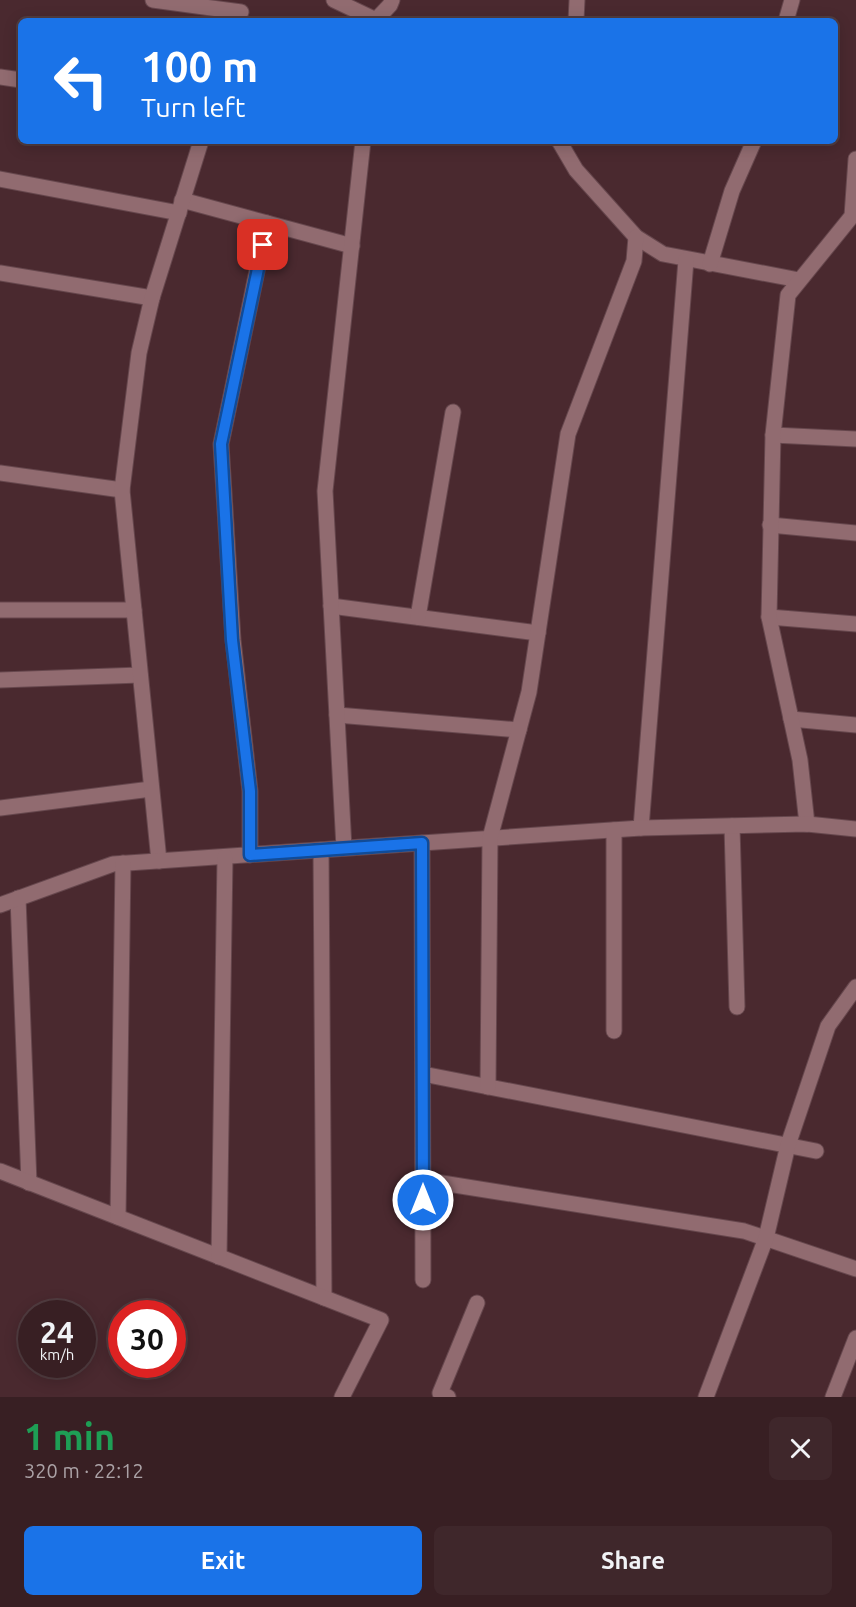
<!DOCTYPE html>
<meta charset="utf-8">
<style>
:root{--surface:#381f23;--page:#3f272b;--text:#f1f3f6;--muted:#aba2a6;--line:#523d41;--accent:#1a73e8}
body{margin:0;font-family:Ubuntu,sans-serif;background:var(--page);color:var(--text);height:100vh;display:flex;flex-direction:column;font-size:22px;white-space:nowrap}
*{box-sizing:border-box;margin:0}
p{font-size:20px;color:var(--muted)}
.icon{flex:none;width:33px;height:33px;fill:none;stroke:currentColor;stroke-width:2;stroke-linecap:round;stroke-linejoin:round}
.map{position:relative;height:1397px;overflow:hidden}
.panel{display:flex;flex-direction:column;background:var(--surface);flex:1}
.panel>*{flex:none}
.banner{position:absolute;left:18px;top:18px;width:820px;height:126px;border-radius:9px;box-shadow:0 3px 15px #0003,0 0 0 2px var(--line);background:#1a73e8;color:#fff;overflow:hidden}
.speed{position:absolute;left:18px;top:1300px;display:flex;gap:12px;font-size:30px;font-weight:700;text-align:center}
.speed>*{display:grid;place-content:center;width:78px;height:78px;border-radius:50%;background:var(--surface);box-shadow:0 3px 15px #0003,0 0 0 2px var(--line);line-height:1}
.speed small{font-size:15px;font-weight:400}
.speed .limit{border:9px solid #d22;background:#fff;color:#111}
.pin{position:absolute;display:grid;place-items:center;width:51px;height:51px;color:#fff;margin:-26px;border-radius:12px;box-shadow:0 3px 9px #0006}
.me{position:absolute;width:66px;margin:-33px;rotate:0deg;stroke-linejoin:round;filter:drop-shadow(0 0 4px #0008)}
.turn{display:flex;align-items:center;gap:21px;height:126px;padding:0 24px;font-size:27px}
.turn .icon{width:78px;height:78px;stroke-width:2.5}
.turn b{display:block;font-size:42px;line-height:51px}
.round{display:grid;place-items:center;flex:none;width:63px;height:63px;border-radius:9px;background:var(--page)}
.summary{display:flex;align-items:center;justify-content:space-between;height:102px;padding:0 24px}
h1{font-size:36px;font-weight:600;line-height:45px;color:#1e9e55}
.primary-button{display:flex;gap:12px;margin-top:auto;padding:12px 24px}
.primary-button a{flex:1;height:69px;border-radius:9px;background:var(--accent);color:#fff;font-size:24px;font-weight:600;line-height:69px;text-align:center}
.primary-button a+a{background:var(--page);color:var(--text)}
.map>svg:first-child{display:block}
.lines{fill:none;stroke-linecap:round;stroke-linejoin:round}
.minor-casing{stroke:#66474d;stroke-width:17}
.minor{stroke:#916b70;stroke-width:15}
.route-casing{stroke:#114b97;stroke-width:15}
.route{stroke:#1a73e8;stroke-width:10}
</style>
<div class="map">
<svg width="856" height="1397" viewBox="0 0 856 1397">
<rect width="100%" height="100%" fill="#4a292f"/>
<g class="lines">
<!-- minor casing -->
<g class="minor-casing">
<g id="minor">
<polyline points="153,0 241,12"/>
<polyline points="334,0 378,21"/>
<polyline points="375,21 390,5 392,0"/>
<polyline points="576,21 577,0"/>
<polyline points="786,21 792,0"/>
<polyline points="0,77 21,80"/>
<polyline points="559,141 576,170 636,237 663,254 799,280"/>
<polyline points="0,179 179,213"/>
<polyline points="182,200 352,246"/>
<polyline points="710,264 732,191 754,141"/>
<polyline points="0,273 152,298"/>
<polyline points="773,435 856,439"/>
<polyline points="0,473 122,490"/>
<polyline points="770,525 856,533"/>
<polyline points="331,606 538,633"/>
<polyline points="0,610 134,610"/>
<polyline points="418,617 453,412"/>
<polyline points="769,617 856,624"/>
<polyline points="0,680 140,675"/>
<polyline points="337,715 519,730"/>
<polyline points="791,719 856,725"/>
<polyline points="0,808 151,789"/>
<polyline points="807,824 800,760 769,617 773,435 788,295 852,216 856,159"/>
<polyline points="732,826 737,1007"/>
<polyline points="641,828 686,260"/>
<polyline points="422,843 423,1280"/>
<polyline points="344,848 325,491 363,141"/>
<polyline points="321,850 324,1298"/>
<polyline points="250,855 250,791 233,640 221,444 267,223"/>
<polyline points="159,861 122,490 139,353 152,298 201,141"/>
<polyline points="18,898 29,1183"/>
<polyline points="0,905 113,864 641,828 807,824 856,829"/>
<polyline points="614,1031 614,830"/>
<polyline points="423,1074 816,1151"/>
<polyline points="488,1087 490,838 529,692 568,434 634,261 636,237"/>
<polyline points="0,1171 381,1320 342,1397"/>
<polyline points="423,1180 744,1231 856,1269"/>
<polyline points="118,1217 123,863"/>
<polyline points="219,1257 225,857"/>
<polyline points="448,1397 440,1393 477,1303"/>
<polyline points="706,1397 766,1238 788,1145 828,1026 856,987"/>
<polyline points="833,1397 856,1338"/>
</g>
</g>
<!-- minor -->
<use href="#minor" class="minor"/>
</g>
<g class="lines">
<!-- route casing -->
<g class="route-casing">
<polyline id="route" points="263,245 221,444 232,640 250,791 250,855 422,843 423,1200"/>
</g>
<!-- route -->
<use href="#route" class="route"/>
</g>
</svg>
<div class="speed"><div>24<small>km/h</small></div><div class="limit">30</div></div>
<div class="pin" style="left:263px;top:245px;background:#d93025"><svg class="icon" aria-label="arrive" viewBox="0 0 24 24"><path d="M6 21V4h12l-3 4 3 4H6"/></svg></div>
<svg class="me" style="left:423px;top:1200px" viewBox="-20 -20 40 40"><circle r="17" fill="#1a73e8" stroke="#fff" stroke-width="3"/><path d="M0-11L8 9 0 5-8 9z" fill="#fff"/></svg>
<div class="banner">
<div class="turn"><svg class="icon" aria-label="left" viewBox="0 0 24 24"><path d="M17 20v-9H6M10 6l-5 5 5 5"/></svg><div><b>100 m</b>Turn left</div></div>
</div>
</div>
<section class="panel">
<div class="summary"><div><h1>1 min</h1><p>320 m · 22:12</p></div><a class="round"><svg class="icon" aria-label="close" viewBox="0 0 24 24"><path d="M6 6l12 12M18 6L6 18"/></svg></a></div>
<div class="primary-button"><a>Exit</a><a>Share</a></div>
</section>
